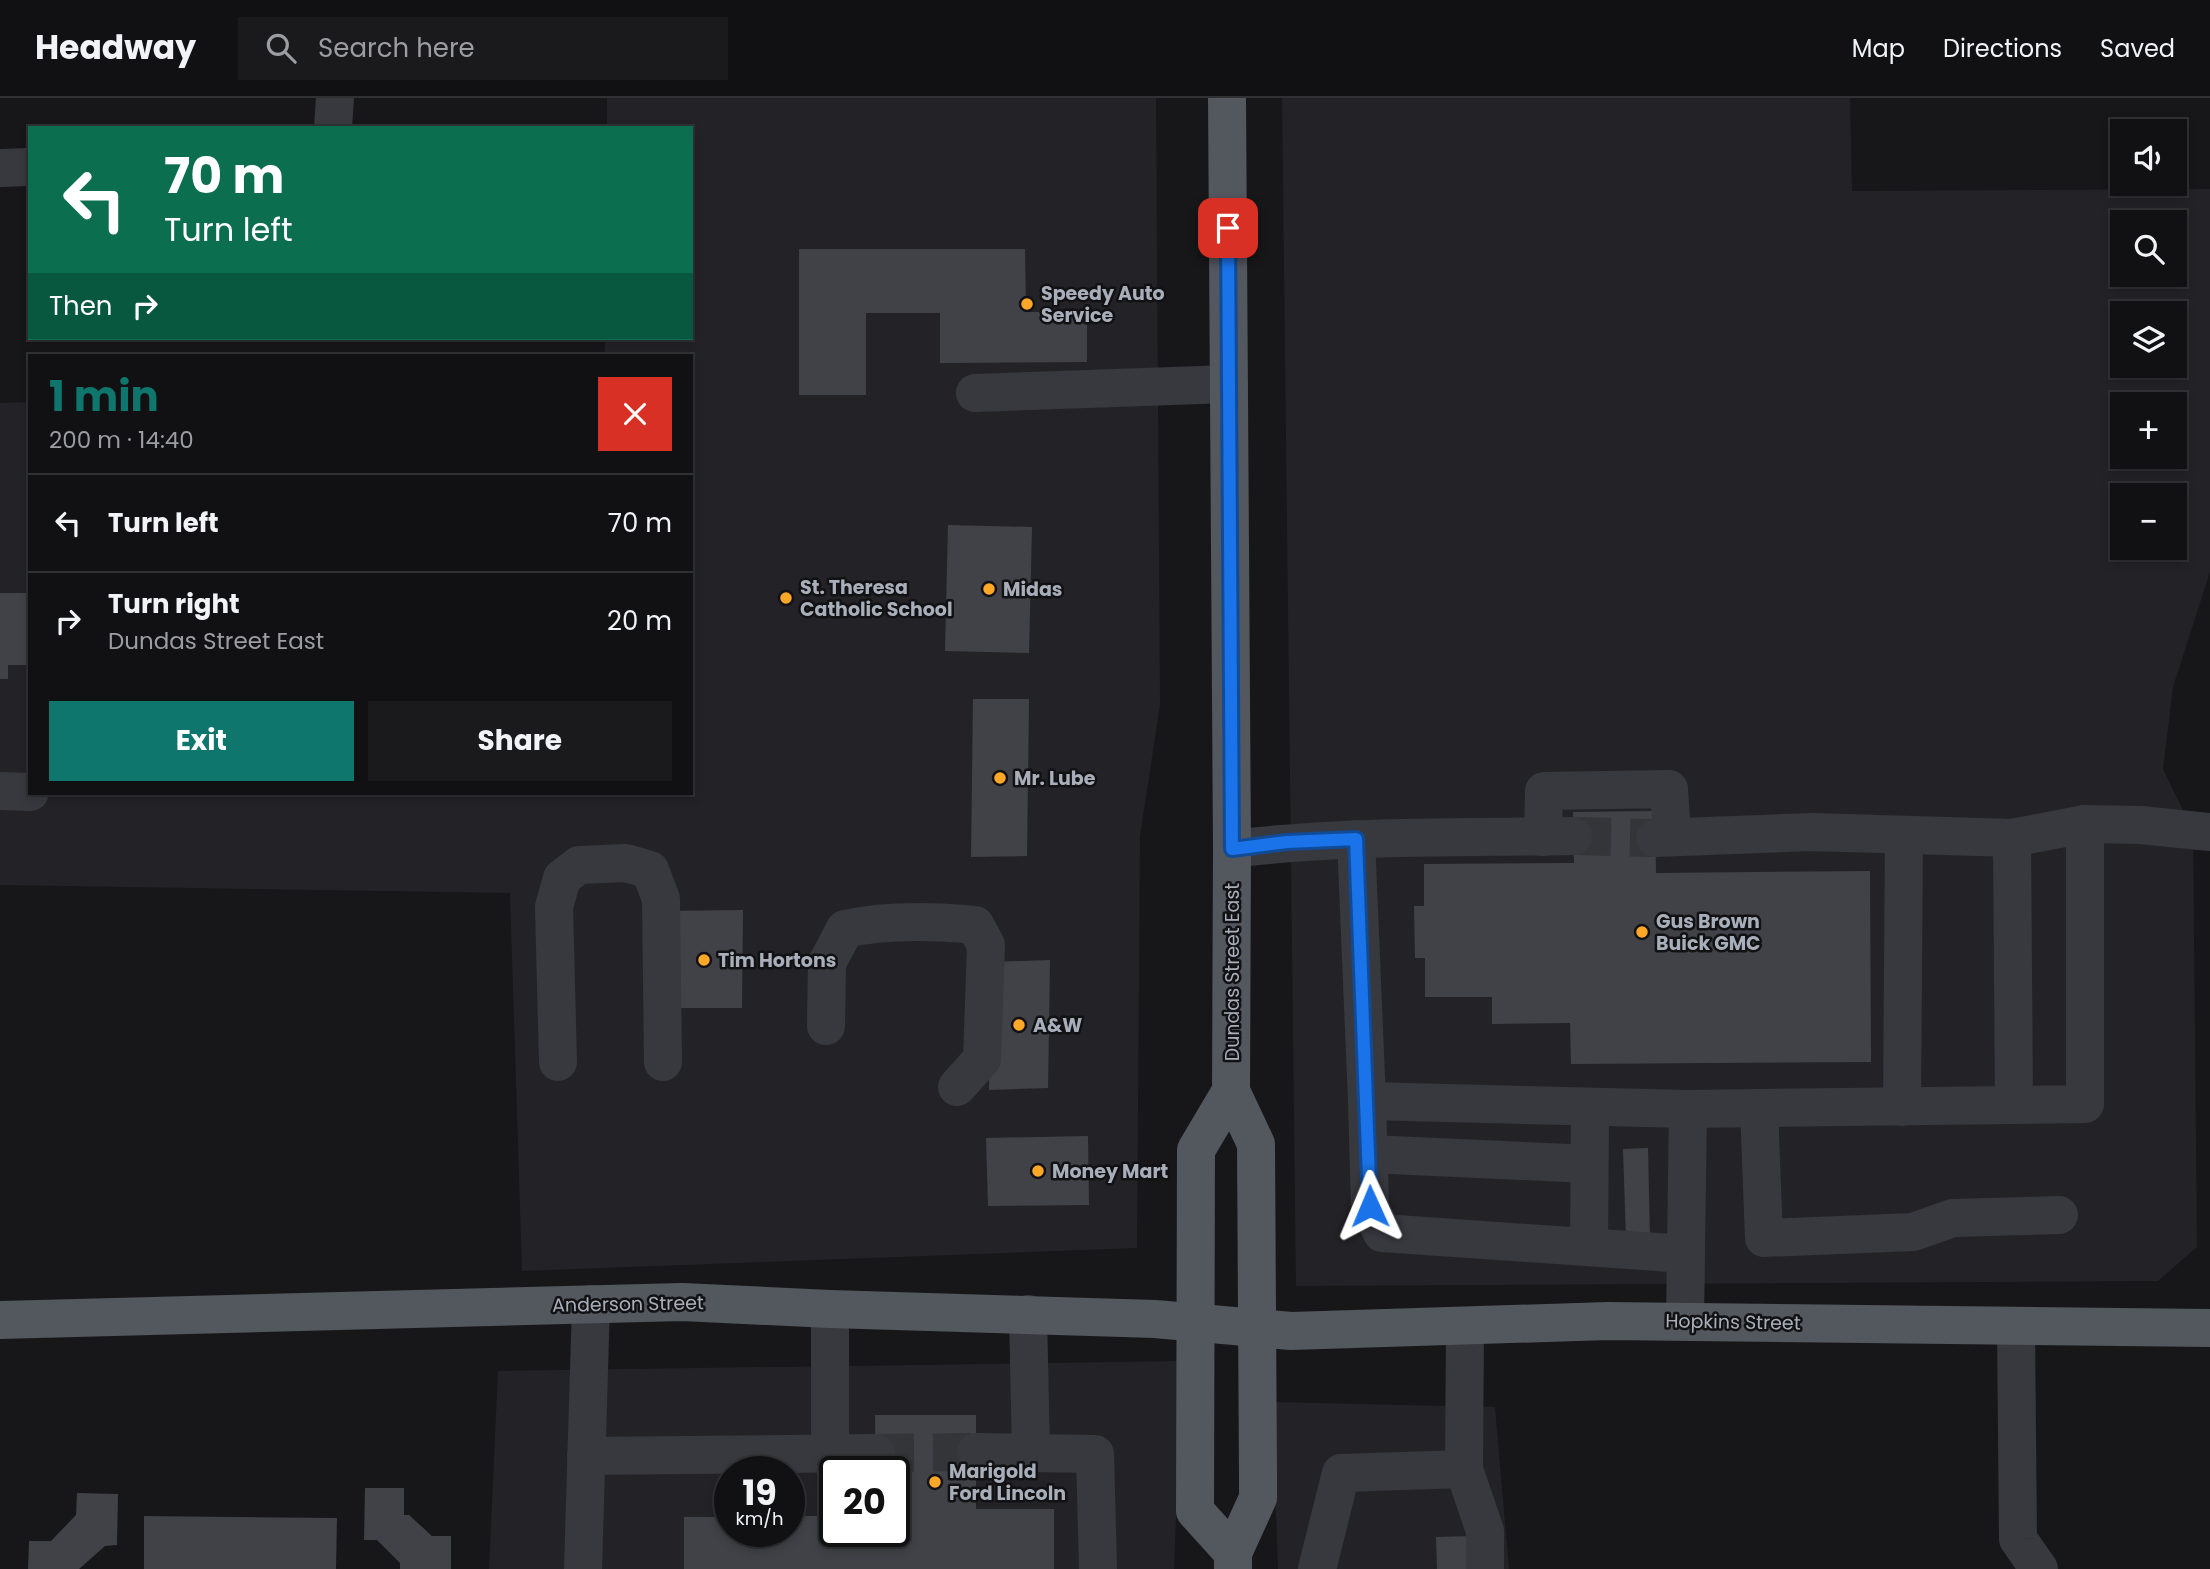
<!DOCTYPE html>
<meta charset="utf-8">
<style>
:root{--surface:#111113;--page:#1a1a1c;--text:#f1f3f6;--muted:#9c9da0;--line:#303133;--accent:#0f766e}
body{margin:0;font-family:Poppins,sans-serif;background:var(--page);color:var(--text);height:100vh;display:flex;flex-direction:column;font-size:26px;white-space:nowrap}
*{box-sizing:border-box;margin:0}
p{font-size:23px;color:var(--muted)}
.icon{flex:none;width:38px;height:38px;fill:none;stroke:currentColor;stroke-width:2;stroke-linecap:round;stroke-linejoin:round}
.map{position:relative;flex:1;overflow:hidden}
.details{position:absolute;left:28px;top:256px;width:665px;height:441px;display:flex;flex-direction:column;background:var(--surface);border-radius:0px;box-shadow:0 4px 10px #0003,0 0 0 2px var(--line)}
.details>*{flex:none}
.guide{position:absolute;left:28px;top:28px;width:665px;height:214px;border-radius:0px;box-shadow:0 4px 10px #0003,0 0 0 2px var(--line);background:#0b6e4f;color:#fff;overflow:hidden}
.buttons{position:absolute;left:2110px;top:21px;display:grid;gap:14px}
.buttons a{display:grid;place-items:center;width:77px;height:77px;border-radius:0px;background:var(--surface);box-shadow:0 4px 10px #0003,0 0 0 2px var(--line);font-size:35px}
.speed{position:absolute;left:714px;top:1358px;display:flex;gap:14px;font-size:35px;font-weight:700;text-align:center}
.speed>*{display:grid;place-content:center;width:91px;height:91px;border-radius:50%;background:var(--surface);box-shadow:0 4px 10px #0003,0 0 0 2px var(--line);line-height:1}
.speed small{font-size:18px;font-weight:400}
.speed .limit{border:4px solid #111;border-radius:10px;background:#fff;color:#111}
.pin{position:absolute;display:grid;place-items:center;width:60px;height:60px;color:#fff;margin:-30px;border-radius:14px;box-shadow:0 4px 10px #0006}
.me{position:absolute;width:77px;margin:-38px;rotate:359deg;stroke-linejoin:round;filter:drop-shadow(0 0 5px #0008)}
.turn{display:flex;align-items:center;gap:24px;height:147px;padding:0 21px;font-size:32px}
.turn .icon{width:91px;height:91px;stroke-width:2.5}
.turn b{display:block;font-size:49px;line-height:60px}
.then{display:flex;align-items:center;height:66px;padding:0 21px;background:#0003;gap:14px;font-size:26px}
.round{display:grid;place-items:center;flex:none;width:74px;height:74px;border-radius:0px;background:var(--page)}
.head{display:flex;align-items:center;justify-content:space-between;height:119px;padding:0 21px}
h1{font-size:42px;font-weight:700;line-height:52px;color:var(--accent)}
.button{display:flex;gap:14px;margin-top:auto;padding:14px 21px}
.button a{flex:1;height:80px;border-radius:0px;background:var(--accent);color:#fff;font-size:28px;font-weight:700;line-height:80px;text-align:center}
.button a+a{background:var(--page);color:var(--text)}
ul{padding:0;list-style:none}
li{display:flex;align-items:center;gap:21px;height:98px;padding:0 21px;border-top:2px solid var(--line)}
li div{flex:1}
li b{display:block;font-size:26px}
li em{font-style:normal}
header{display:flex;align-items:center;gap:42px;box-sizing:border-box;height:98px;padding:0 35px;background:var(--surface);border-bottom:2px solid var(--line)}
header strong{font-size:33px}
nav{display:flex;gap:38px;margin-inline-start:auto;font-size:24px}
.search{width:490px;height:63px;background:var(--page);display:flex;align-items:center;gap:18px;box-sizing:border-box;padding:0 24px;border-radius:0px;color:var(--muted);font-size:26px}
.map>svg:first-child{display:block}
.built{fill:#232327;fill-rule:evenodd}
.building{fill:#414247}
.lines{fill:none;stroke-linecap:round;stroke-linejoin:round}
.minor-tunnel{stroke:#343539;stroke-width:38;stroke-dasharray:38 19;stroke-linecap:butt}
.minor{stroke:#38393f;stroke-width:38}
.major{stroke:#53575e;stroke-width:38}
.route-casing{stroke:#114b97;stroke-width:18}
.route{stroke:#1a73e8;stroke-width:12}
.poi-dot{fill:#ffa729;stroke:#121214;stroke-width:2.5}
.labels{text-anchor:middle;dominant-baseline:central;stroke-width:5;stroke-linejoin:round;paint-order:stroke}
.poi-label{font-size:19px;font-weight:bold;fill:#a8afba;stroke:#121214;text-anchor:start}
.street-label{font-size:19px;fill:#a8afba;stroke:#121214}
</style>
<header>
<strong>Headway</strong>
<div class="search"><svg class="icon" aria-label="search" viewBox="0 0 24 24"><circle cx="10" cy="10" r="6"/><path d="M15 15l6 6"/></svg>Search here</div>
<nav><a>Map</a><a>Directions</a><a>Saved</a></nav>
</header>
<div class="map">
<svg width="2210" height="1471" viewBox="0 0 2210 1471">
<rect width="100%" height="100%" fill="#171719"/>
<!-- built -->
<g class="built">
<polygon points="607,0 1156,0 1160,607 1140,738 1137,1150 522,1173 510,795 0,787 0,305 30,304 30,695 691,695 691,257 605,257 605,240 691,240 691,30 607,30"/>
<path d="M 1282,0 L 1850,0 L 1852,93 L 2210,91 L 2210,474 L 2173,589 L 2163,671 L 2193,733 L 2197,1149 L 2158,1183 L 1296,1188 ZM 2123,124 L 2175,124 L 2175,177 L 2123,177 ZM 2123,215 L 2175,215 L 2175,268 L 2123,268 ZM 2123,306 L 2175,306 L 2175,359 L 2123,359 ZM 2123,397 L 2175,397 L 2175,450 L 2123,450 Z"/>
<path d="M 1182,1263 L 1174,1471 L 489,1471 L 498,1273 ZM 730,1374 L 789,1374 L 789,1433 L 730,1433 ZM 835,1374 L 894,1374 L 894,1433 L 835,1433 Z"/>
<polygon points="1272,1304 1495,1309 1509,1471 1278,1471"/>
</g>
<!-- building -->
<g class="building">
<polygon points="799,151 1025,151 1026,214 1087,214 1087,264 940,265 940,215 866,215 866,297 799,297"/>
<polygon points="948,427 1032,429 1029,555 945,553"/>
<polygon points="0,495 30,495 30,567 8,567 8,581 0,581"/>
<polygon points="973,601 1029,601 1027,758 971,759"/>
<polygon points="1655,713 1656,775 1870,773 1871,964 1571,966 1570,925 1492,926 1492,899 1425,899 1425,860 1415,860 1414,808 1424,808 1424,766 1574,765 1573,714"/>
<polygon points="743,812 742,910 665,910 664,813"/>
<polygon points="1050,862 1048,990 989,992 990,864"/>
<polygon points="1088,1038 1089,1107 988,1108 986,1040"/>
<polygon points="1648,1050 1650,1141 1626,1141 1623,1051"/>
<polygon points="875,1317 976,1317 976,1411 1054,1411 1054,1471 684,1471 684,1419 730,1419 730,1433 789,1433 789,1418 835,1418 835,1433 894,1433 894,1374 876,1374"/>
<polygon points="365,1390 404,1390 404,1417 409,1417 432,1438 451,1438 451,1471 400,1471 400,1465 377,1442 364,1442"/>
<polygon points="77,1395 118,1396 117,1447 105,1448 79,1471 28,1471 29,1443 51,1443 76,1417"/>
<polygon points="144,1418 337,1420 336,1471 144,1471"/>
<polygon points="1474,1438 1474,1471 1437,1471 1436,1439"/>
</g>
<g class="lines">
<!-- minor-tunnel -->
<g class="minor-tunnel">
<polyline points="1573,738 1655,740"/>
<polyline points="876,1355 976,1354"/>
</g>
<!-- minor -->
<g class="minor">
<polyline points="333,30 335,0"/>
<polyline points="0,70 30,69"/>
<polyline points="975,295 1229,286"/>
<polyline points="0,693 30,694"/>
<polyline points="1543,739 1544,693 1669,691 1672,739"/>
<polyline points="1655,740 1813,734 2012,740 2085,726 2141,727 2210,734"/>
<polyline points="2012,740 2014,1007"/>
<polyline points="1356,741 1367,1003 1688,1011 2085,1006 2085,726"/>
<path d="M 1232,751 C 1345,737 1460,740 1573,738"/>
<path d="M 826,928 L 827,865 L 845,831 C 886,822 933,823 975,827 L 986,847 L 982,961 L 957,989"/>
<polyline points="558,964 554,809 562,780 579,767 626,765 650,772 661,801 663,964"/>
<polyline points="1367,1003 1370,1108 1382,1135 1686,1156"/>
<polyline points="1902,1009 1904,737"/>
<polyline points="1759,1010 1764,1140 1913,1134 1953,1120 2059,1117"/>
<polyline points="1369,1056 1589,1066"/>
<polyline points="1589,1149 1590,1009"/>
<polyline points="1028,1216 1031,1355"/>
<polyline points="1685,1224 1688,1011"/>
<polyline points="2016,1228 2018,1441 2039,1471"/>
<polyline points="976,1354 1095,1356 1098,1471"/>
<polyline points="830,1355 830,1211"/>
<polyline points="586,1358 876,1355"/>
<polyline points="1464,1371 1485,1433 1485,1471"/>
<polyline points="583,1471 591,1206"/>
<polyline points="1317,1471 1341,1375 1464,1371 1465,1228"/>
</g>
<!-- major -->
<g class="major">
<polyline points="1227,0 1232,751 1231,993 1256,1046 1258,1377 1258,1400 1233,1455 1233,1471"/>
<polyline points="1231,993 1196,1052 1195,1413 1233,1455"/>
<polyline points="0,1222 682,1204 830,1211 1155,1221 1291,1233 1608,1223 2210,1230"/>
</g>
</g>
<g class="lines">
<!-- route casing -->
<g class="route-casing">
<polyline id="route" points="1228,130 1232,751 1287,744 1356,741 1370,1108"/>
</g>
<!-- route -->
<use href="#route" class="route"/>
</g>
<!-- markers -->
<g class="poi-dot">
<circle cx="1027" cy="206" r="7"/>
<circle cx="989" cy="491" r="7"/>
<circle cx="786" cy="500" r="7"/>
<circle cx="1000" cy="680" r="7"/>
<circle cx="1642" cy="834" r="7"/>
<circle cx="704" cy="862" r="7"/>
<circle cx="1019" cy="927" r="7"/>
<circle cx="1038" cy="1073" r="7"/>
<circle cx="935" cy="1384" r="7"/>
</g>
<g class="labels">
<!-- poi labels -->
<g class="poi-label">
<text x="1041" y="195">Speedy Auto<tspan x="1041" dy="22">Service</tspan></text>
<text x="800" y="489">St. Theresa<tspan x="800" dy="22">Catholic School</tspan></text>
<text x="1003" y="491">Midas</text>
<text x="1014" y="680">Mr. Lube</text>
<text x="1656" y="823">Gus Brown<tspan x="1656" dy="22">Buick GMC</tspan></text>
<text x="718" y="862">Tim Hortons</text>
<text x="1033" y="927">A&amp;W</text>
<text x="1052" y="1073">Money Mart</text>
<text x="949" y="1373">Marigold<tspan x="949" dy="22">Ford Lincoln</tspan></text>
</g>
<!-- street labels -->
<g class="street-label">
<text transform="translate(1232 874) rotate(-90)">Dundas Street East</text>
<text transform="translate(628 1206) rotate(-1)">Anderson Street</text>
<text transform="translate(1733 1224) rotate(1)">Hopkins Street</text>
</g>
</g>
</svg>
<div class="buttons">
<a><svg class="icon" aria-label="sound" viewBox="0 0 24 24"><path d="M4 9h4l5-4v14l-5-4H4zM17 9q2 3 0 6"/></svg></a>
<a><svg class="icon" aria-label="search" viewBox="0 0 24 24"><circle cx="10" cy="10" r="6"/><path d="M15 15l6 6"/></svg></a>
<a><svg class="icon" aria-label="layers" viewBox="0 0 24 24"><path d="M12 4l9 5-9 5-9-5zM3 14l9 5 9-5"/></svg></a>
<a>+</a>
<a>−</a>
</div>
<div class="speed"><div>19<small>km/h</small></div><div class="limit">20</div></div>
<div class="pin" style="left:1228px;top:130px;background:#d93025"><svg class="icon" aria-label="arrive" viewBox="0 0 24 24"><path d="M6 21V4h12l-3 4 3 4H6"/></svg></div>
<svg class="me" style="left:1370px;top:1108px" viewBox="-20 -20 40 40"><path d="M0-17L14 15 0 8-14 15z" fill="#1a73e8" stroke="#fff" stroke-width="4"/></svg>
<div class="guide">
<div class="turn"><svg class="icon" aria-label="left" viewBox="0 0 24 24"><path d="M17 20v-9H6M10 6l-5 5 5 5"/></svg><div><b>70 m</b>Turn left</div></div>
<div class="then">Then<svg class="icon" aria-label="right" viewBox="0 0 24 24"><path d="M7 20v-9h11M14 6l5 5-5 5"/></svg></div>
</div>
<section class="details">
<div class="head"><div><h1>1 min</h1><p>200 m · 14:40</p></div><a class="round" style="background:#d93025;color:#fff"><svg class="icon" aria-label="close" viewBox="0 0 24 24"><path d="M6 6l12 12M18 6L6 18"/></svg></a></div>
<ul>
<li><svg class="icon" aria-label="left" viewBox="0 0 24 24"><path d="M17 20v-9H6M10 6l-5 5 5 5"/></svg><div><b>Turn left</b></div><em>70 m</em></li>
<li><svg class="icon" aria-label="right" viewBox="0 0 24 24"><path d="M7 20v-9h11M14 6l5 5-5 5"/></svg><div><b>Turn right</b><p>Dundas Street East</p></div><em>20 m</em></li>
</ul>
<div class="button"><a>Exit</a><a>Share</a></div>
</section>
</div>
